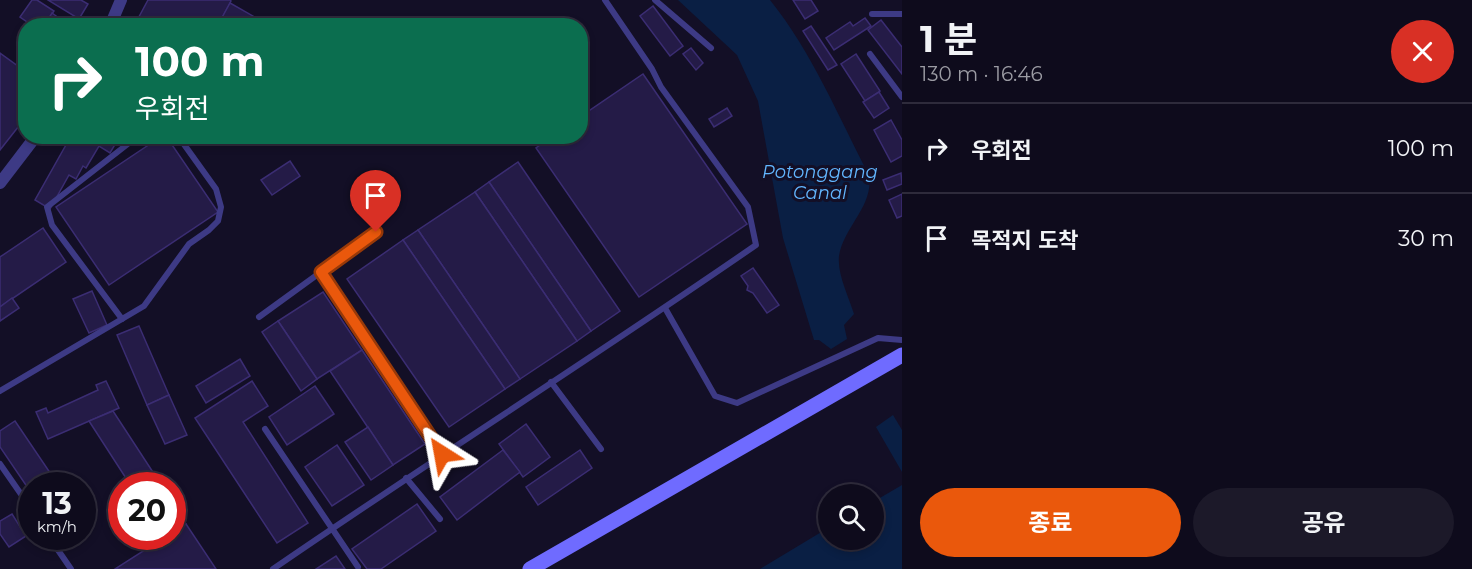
<!DOCTYPE html>
<html lang="ko">
<meta charset="utf-8">
<style>
:root{--surface:#0e0b1c;--page:#1c1929;--text:#f1f3f6;--muted:#9b9ba3;--line:#2e2b3b;--accent:#ea580c}
body{margin:0;font-family:Montserrat,"Noto Sans KR",sans-serif;background:var(--page);color:var(--text);height:100vh;display:flex;flex-direction:column;font-size:22px;white-space:nowrap}
*{box-sizing:border-box;margin:0}
p{font-size:20px;color:var(--muted)}
.icon{flex:none;width:33px;height:33px;fill:none;stroke:currentColor;stroke-width:2;stroke-linecap:round;stroke-linejoin:round}
.map{position:relative;flex:1;overflow:hidden}
.panel{display:flex;flex-direction:column;background:var(--surface);width:570px}
.panel>*{flex:none}
.guide{position:absolute;left:18px;top:18px;width:570px;height:126px;border-radius:24px;box-shadow:0 3px 9px #0003,0 0 0 2px var(--line);background:#0b6e4f;color:#fff;overflow:hidden}
.controls{position:absolute;left:818px;top:484px;display:grid;gap:12px}
.controls a{display:grid;place-items:center;width:66px;height:66px;border-radius:50%;background:var(--surface);box-shadow:0 3px 9px #0003,0 0 0 2px var(--line);font-size:30px}
.speed{position:absolute;left:18px;top:472px;display:flex;gap:12px;font-size:30px;font-weight:700;text-align:center}
.speed>*{display:grid;place-content:center;width:78px;height:78px;border-radius:50%;background:var(--surface);box-shadow:0 3px 9px #0003,0 0 0 2px var(--line);line-height:1}
.speed small{font-size:15px;font-weight:400}
.speed .limit{border:9px solid #d22;background:#fff;color:#111}
.pin{position:absolute;display:grid;place-items:center;width:51px;height:51px;color:#fff;margin:-62px -26px;border-radius:50% 50% 50% 0;rotate:-45deg;box-shadow:0 0 6px #0007}
.pin .icon{rotate:45deg}
.me{position:absolute;width:66px;margin:-33px;rotate:326deg;stroke-linejoin:round;filter:drop-shadow(0 0 4px #0008)}
.turn{display:flex;align-items:center;gap:21px;height:126px;padding:0 18px;font-size:27px}
.turn .icon{width:78px;height:78px;stroke-width:2.5}
.turn b{display:block;font-size:42px;line-height:51px}
.round{display:grid;place-items:center;flex:none;width:63px;height:63px;border-radius:32px;background:var(--page)}
.head{display:flex;align-items:center;justify-content:space-between;height:102px;padding:0 18px}
h1{font-size:36px;font-weight:700;line-height:45px}
.cta{display:flex;gap:12px;margin-top:auto;padding:12px 18px}
.cta a{flex:1;height:69px;border-radius:36px;background:var(--accent);color:#fff;font-size:24px;font-weight:700;line-height:69px;text-align:center}
.cta a+a{background:var(--page);color:var(--text)}
ul{padding:0;list-style:none}
li{display:flex;align-items:center;gap:18px;height:90px;padding:0 18px;border-top:2px solid var(--line)}
li div{flex:1}
li b{display:block;font-size:22px}
li em{font-style:normal}
main{display:flex;flex:1;min-height:0}
.map>svg:first-child{display:block}
.water{fill:#0a1f44}
.building{fill:#241b47;stroke:#3b2d73;stroke-width:1.5}
.lines{fill:none;stroke-linecap:round;stroke-linejoin:round}
.lane{stroke:#3d3a85;stroke-width:6}
.street{stroke:#3d3a85;stroke-width:12}
.secondary{stroke:#6f6bff;stroke-width:15}
.route-casing{stroke:#983908;stroke-width:15}
.route{stroke:#ea580c;stroke-width:10}
.labels{text-anchor:middle;dominant-baseline:central;stroke-width:6;stroke-linejoin:round;paint-order:stroke}
.water-label{font-size:18px;font-style:italic;fill:#62b6ff;stroke:#130f26}
</style>
<main>
<div class="map">
<svg width="902" height="569" viewBox="0 0 902 569">
<rect width="100%" height="100%" fill="#130f26"/>
<!-- water -->
<g class="water">
<path d="M 678,0 L 770,0 C 812,52 838,116 869,175 C 874,206 844,226 839,256 C 837,274 849,297 854,314 L 844,325 L 847,339 L 831,349 L 819,340 L 814,340 L 783,238 L 758,101 L 737,55 Z"/>
<polygon points="893,415 902,430 902,472 876,427"/>
<polygon points="902,485 902,569 760,569 828,528 828,540 873,540 873,502"/>
</g>
<!-- building -->
<g class="building">
<polygon points="32,0 37,0 54,11 44,26 33,26 20,17"/>
<polygon points="48,0 81,0 88,4 79,19"/>
<polygon points="148,0 230,0 231,1 218,26 134,26"/>
<polygon points="793,0 811,0 818,11 805,19"/>
<polygon points="230,3 267,24 266,26 224,26 219,23"/>
<polygon points="653,6 683,46 670,56 640,16"/>
<polygon points="52,13 70,26 44,26"/>
<polygon points="865,18 871,26 834,50 826,38 850,22 853,26"/>
<polygon points="881,20 902,47 902,74 868,30"/>
<polygon points="811,26 837,65 828,70 803,31"/>
<polygon points="691,48 703,63 696,70 683,54"/>
<polygon points="0,53 26,72 26,117 0,150"/>
<polygon points="856,54 880,91 865,101 841,64"/>
<polygon points="643,74 747,224 639,297 536,148 552,136 580,136 580,117"/>
<polygon points="879,92 889,108 874,118 863,102"/>
<polygon points="727,108 732,116 714,127 709,119"/>
<polygon points="891,120 902,140 902,156 891,162 874,130"/>
<polygon points="71,136 120,136 110,153 99,146 86,168 83,166 76,179 69,175 50,209 35,200"/>
<polygon points="162,136 166,136 218,212 109,285 56,207"/>
<polygon points="290,161 300,176 272,195 261,180"/>
<polygon points="518,162 620,311 591,331 489,182"/>
<polygon points="901,173 902,184 887,190 883,180"/>
<polygon points="489,182 591,331 577,341 475,192"/>
<polygon points="475,192 577,341 520,379 418,230"/>
<polygon points="902,194 902,216 897,218 889,200"/>
<polygon points="43,228 66,262 0,307 0,257"/>
<polygon points="418,230 520,379 505,389 403,240"/>
<polygon points="403,240 505,389 449,427 347,279"/>
<polygon points="753,268 779,305 767,313 753,293 747,290 748,286 741,276"/>
<polygon points="92,291 107,325 89,333 73,299"/>
<polygon points="323,292 362,350 317,379 278,321"/>
<polygon points="12,298 19,308 0,321 0,307"/>
<polygon points="278,321 317,379 301,391 262,332"/>
<polygon points="139,326 169,395 147,405 117,335"/>
<polygon points="362,350 425,444 393,465 330,371"/>
<polygon points="240,359 250,376 206,403 196,386"/>
<polygon points="106,381 119,408 48,439 36,412 46,408 48,413 98,390 96,385"/>
<polygon points="252,381 268,406 243,422 308,523 277,543 195,418"/>
<polygon points="315,386 334,414 287,445 269,417"/>
<polygon points="169,395 187,435 165,444 147,405"/>
<polygon points="113,411 162,486 131,486 89,421"/>
<polygon points="15,421 59,486 32,486 32,494 0,447 0,431"/>
<polygon points="526,424 550,457 523,477 499,444"/>
<polygon points="368,427 393,465 371,480 345,442"/>
<polygon points="337,445 364,485 332,506 305,467"/>
<polygon points="503,450 520,472 457,520 440,497"/>
<polygon points="580,450 592,468 538,505 526,487"/>
<polygon points="172,503 186,524 172,532"/>
<polygon points="417,504 436,531 381,569 367,569 352,549"/>
<polygon points="12,514 26,536 9,547 0,534 0,521"/>
<polygon points="186,524 216,569 115,569 165,537 172,537 172,532"/>
<polygon points="336,556 345,569 316,569"/>
</g>
<g class="lines">
<!-- lane -->
<g class="lane">
<polyline points="655,0 711,48"/>
<polyline points="872,14 902,14"/>
<polyline points="870,54 902,97"/>
<polyline points="321,272 442,454"/>
<polyline points="665,308 715,396 737,403 878,338 902,340"/>
<polyline points="259,317 376,232"/>
<polyline points="122,319 52,225 47,207 138,136"/>
<polyline points="551,382 601,449"/>
<polyline points="0,391 144,306 189,244 209,230 218,221 221,207 216,189 178,136"/>
<polyline points="265,429 358,567"/>
<polyline points="0,464 32,510"/>
<polyline points="406,478 440,519"/>
<polyline points="49,537 71,569"/>
<path d="M 273,569 C 433,459 597,355 756,245 L 748,207 L 661,87 L 652,69 L 605,0"/>
</g>
<!-- street -->
<g class="street">
<polyline points="110,26 121,0"/>
<polyline points="0,183 36,136"/>
</g>
<!-- secondary -->
<polyline class="secondary" points="530,569 902,355"/>
</g>
<g class="lines">
<!-- route casing -->
<g class="route-casing">
<polyline id="route" points="376,232 321,272 442,454"/>
</g>
<!-- route -->
<use href="#route" class="route"/>
</g>
<g class="labels">
<!-- water labels -->
<g class="water-label">
<text x="820" y="172">Potonggang<tspan x="820" dy="21">Canal</tspan></text>
</g>
</g>
</svg>
<div class="controls">
<a><svg class="icon" aria-label="search" viewBox="0 0 24 24"><circle cx="10" cy="10" r="6"/><path d="M15 15l6 6"/></svg></a>
</div>
<div class="speed"><div>13<small>km/h</small></div><div class="limit">20</div></div>
<div class="pin" style="left:376px;top:232px;background:#d93025"><svg class="icon" aria-label="arrive" viewBox="0 0 24 24"><path d="M6 21V4h12l-3 4 3 4H6"/></svg></div>
<svg class="me" style="left:442px;top:454px" viewBox="-20 -20 40 40"><path d="M0-17L14 15 0 8-14 15z" fill="#ea580c" stroke="#fff" stroke-width="4"/></svg>
<div class="guide">
<div class="turn"><svg class="icon" aria-label="right" viewBox="0 0 24 24"><path d="M7 20v-9h11M14 6l5 5-5 5"/></svg><div><b>100 m</b>우회전</div></div>
</div>
</div>
<section class="panel">
<div class="head"><div><h1>1 분</h1><p>130 m · 16:46</p></div><a class="round" style="background:#d93025;color:#fff"><svg class="icon" aria-label="close" viewBox="0 0 24 24"><path d="M6 6l12 12M18 6L6 18"/></svg></a></div>
<ul>
<li><svg class="icon" aria-label="right" viewBox="0 0 24 24"><path d="M7 20v-9h11M14 6l5 5-5 5"/></svg><div><b>우회전</b></div><em>100 m</em></li>
<li><svg class="icon" aria-label="arrive" viewBox="0 0 24 24"><path d="M6 21V4h12l-3 4 3 4H6"/></svg><div><b>목적지 도착</b></div><em>30 m</em></li>
</ul>
<div class="cta"><a>종료</a><a>공유</a></div>
</section>
</main>
